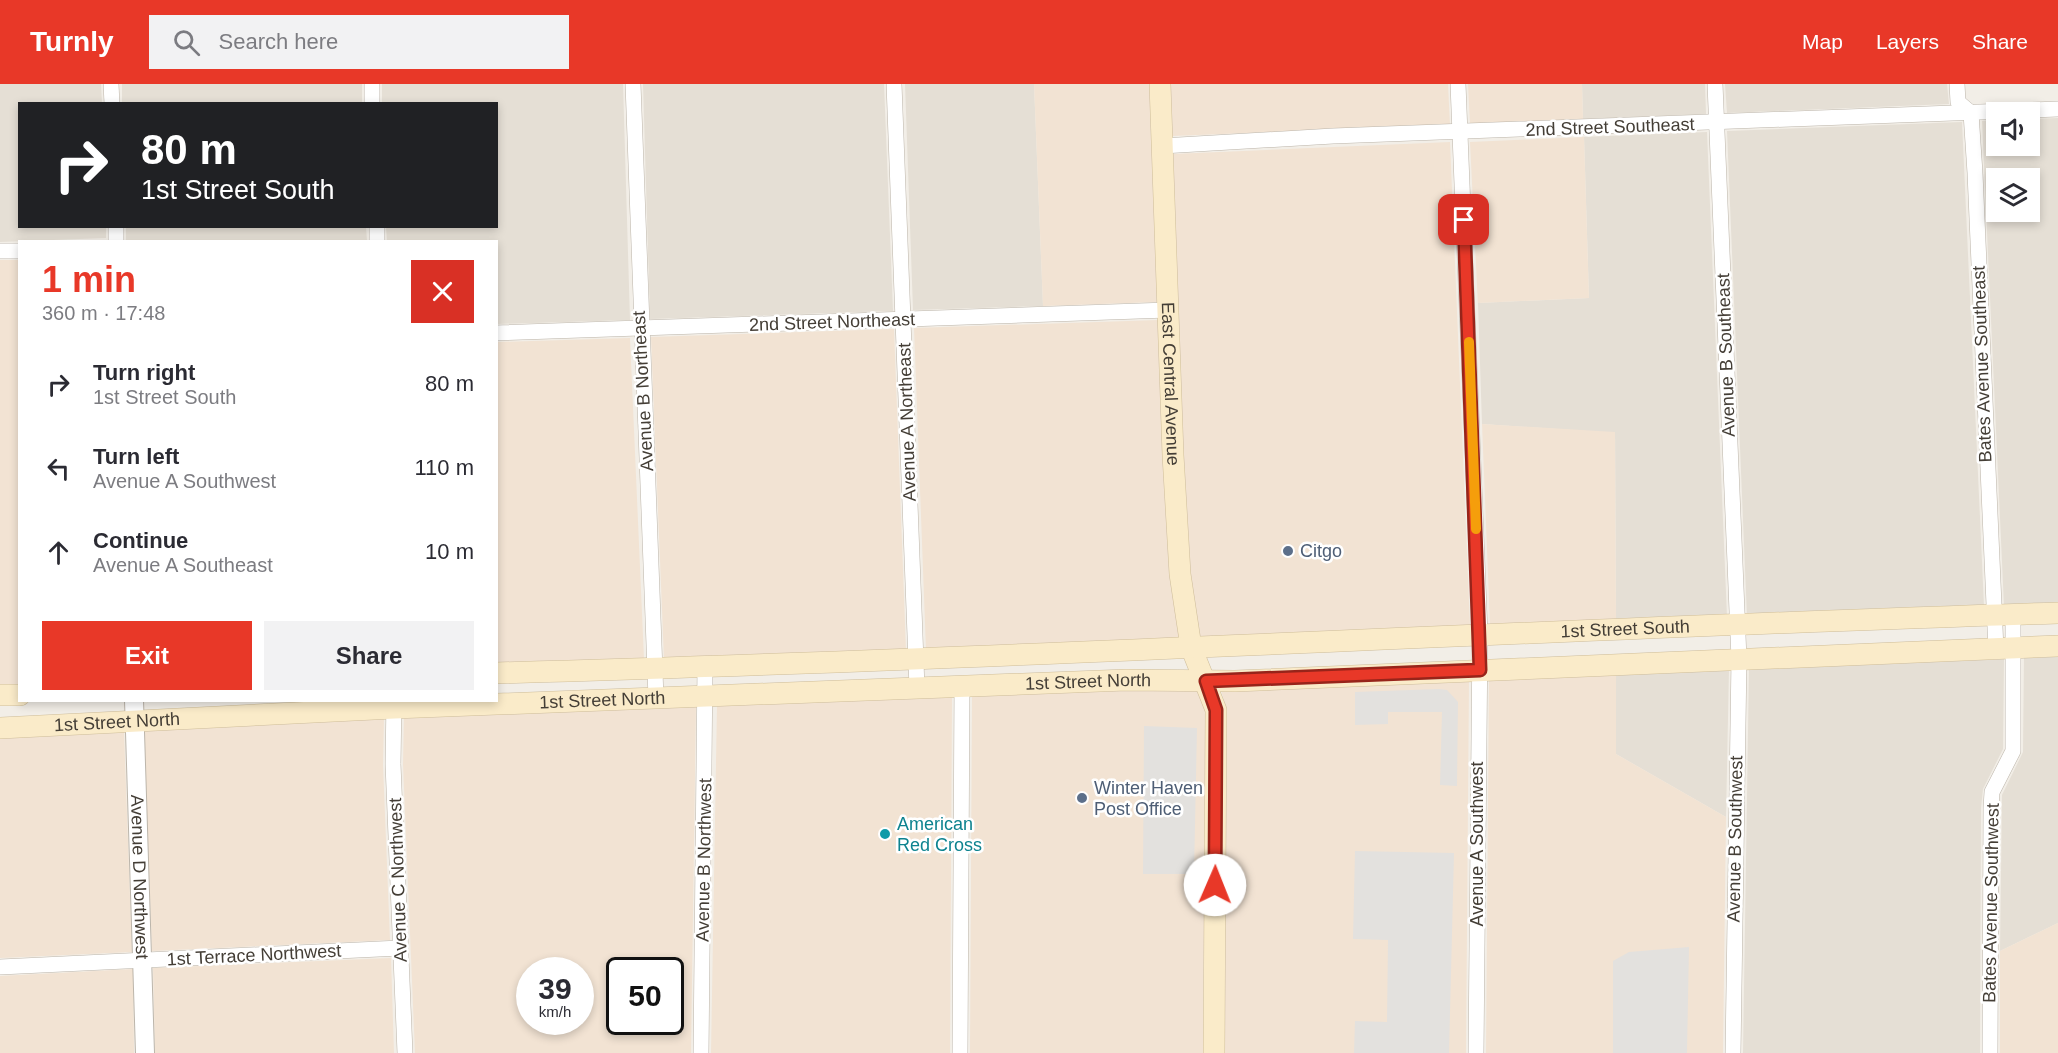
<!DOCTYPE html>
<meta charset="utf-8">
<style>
:root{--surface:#fff;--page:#f2f2f3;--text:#2b2b33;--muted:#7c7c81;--accent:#e83828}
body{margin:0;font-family:Arial,sans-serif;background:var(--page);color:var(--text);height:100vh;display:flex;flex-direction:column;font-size:22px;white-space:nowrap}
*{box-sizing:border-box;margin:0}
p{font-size:20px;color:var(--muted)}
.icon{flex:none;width:33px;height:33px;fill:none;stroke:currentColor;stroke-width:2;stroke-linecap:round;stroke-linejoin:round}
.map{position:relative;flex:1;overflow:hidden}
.side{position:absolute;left:18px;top:156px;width:480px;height:462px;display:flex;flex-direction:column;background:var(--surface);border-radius:0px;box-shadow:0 3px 9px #0003}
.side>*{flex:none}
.guide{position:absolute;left:18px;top:18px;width:480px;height:126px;border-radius:0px;box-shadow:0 3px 9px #0003;background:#202124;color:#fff;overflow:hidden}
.controls{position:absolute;left:1986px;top:18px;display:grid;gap:12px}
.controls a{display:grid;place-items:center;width:54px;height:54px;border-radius:0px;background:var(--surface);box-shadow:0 3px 9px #0003;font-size:30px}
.speed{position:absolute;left:516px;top:873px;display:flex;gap:12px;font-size:30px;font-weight:700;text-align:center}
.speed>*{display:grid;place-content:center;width:78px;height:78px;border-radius:50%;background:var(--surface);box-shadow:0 3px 9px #0003;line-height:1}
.speed small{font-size:15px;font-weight:400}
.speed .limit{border:3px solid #111;border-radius:9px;background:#fff;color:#111}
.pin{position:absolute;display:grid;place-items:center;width:51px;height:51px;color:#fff;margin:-26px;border-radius:12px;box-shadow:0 3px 9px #0006}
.me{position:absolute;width:66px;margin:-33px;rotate:1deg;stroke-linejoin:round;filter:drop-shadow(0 0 4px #0008)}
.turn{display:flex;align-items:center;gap:21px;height:126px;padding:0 24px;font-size:27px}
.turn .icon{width:78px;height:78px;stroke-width:2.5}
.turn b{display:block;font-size:42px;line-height:51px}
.round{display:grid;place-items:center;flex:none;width:63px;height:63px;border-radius:0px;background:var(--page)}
.overview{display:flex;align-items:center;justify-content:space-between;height:102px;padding:0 24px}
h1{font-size:36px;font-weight:600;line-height:45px;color:var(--accent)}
.cta{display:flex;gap:12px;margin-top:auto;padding:12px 24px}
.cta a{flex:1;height:69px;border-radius:0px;background:var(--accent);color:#fff;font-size:24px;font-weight:600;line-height:69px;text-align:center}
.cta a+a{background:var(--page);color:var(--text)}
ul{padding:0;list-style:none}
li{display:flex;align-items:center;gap:18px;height:84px;padding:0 24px}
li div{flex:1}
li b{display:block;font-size:22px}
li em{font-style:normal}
header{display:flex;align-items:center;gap:36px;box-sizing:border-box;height:84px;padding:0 30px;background:var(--accent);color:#fff}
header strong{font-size:28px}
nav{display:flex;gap:33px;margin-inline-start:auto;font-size:21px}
.search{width:420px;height:54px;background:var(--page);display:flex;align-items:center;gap:15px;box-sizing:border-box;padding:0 21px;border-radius:0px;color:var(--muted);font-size:22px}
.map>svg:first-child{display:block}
.residential{fill:#e5dfd5;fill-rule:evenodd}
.commercial{fill:#f2e3d3;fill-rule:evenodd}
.parking{fill:#e3e1de}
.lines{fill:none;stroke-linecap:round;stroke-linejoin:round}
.minor-casing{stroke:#bcb5aa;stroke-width:16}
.tertiary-casing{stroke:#bcb5aa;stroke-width:20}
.secondary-casing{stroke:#cebd9a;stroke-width:22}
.minor{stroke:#fff;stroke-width:15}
.tertiary{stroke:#fff;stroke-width:18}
.secondary{stroke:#faebc9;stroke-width:21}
.route-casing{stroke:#97241a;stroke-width:15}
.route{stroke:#e83828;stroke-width:10}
.slow{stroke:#f59e0b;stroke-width:10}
.service-dot{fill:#5c6f8a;stroke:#fff;stroke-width:2}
.culture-dot{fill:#0f9aa8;stroke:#fff;stroke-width:2}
.labels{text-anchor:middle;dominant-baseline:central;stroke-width:5;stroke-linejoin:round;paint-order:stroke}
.street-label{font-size:18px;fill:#443e36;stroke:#fff}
.service-label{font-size:18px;fill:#4e5e75;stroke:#fff;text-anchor:start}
.culture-label{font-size:18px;fill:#0d838f;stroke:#fff;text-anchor:start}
</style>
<header>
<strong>Turnly</strong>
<div class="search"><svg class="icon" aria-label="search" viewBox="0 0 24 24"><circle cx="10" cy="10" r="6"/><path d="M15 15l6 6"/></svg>Search here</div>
<nav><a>Map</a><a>Layers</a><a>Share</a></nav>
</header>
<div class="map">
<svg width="2058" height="969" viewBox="0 0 2058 969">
<rect width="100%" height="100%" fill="#f2eee7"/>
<!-- residential -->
<g class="residential">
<polygon points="0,0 101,0 102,19 20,20 20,142 106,143 106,154 0,158"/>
<rect x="122" y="0" width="240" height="19"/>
<polygon points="382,0 623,0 630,236 497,240 496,158 387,157 386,143 496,142 496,20 382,19"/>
<polygon points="643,0 884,0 893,227 650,235"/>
<polygon points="905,0 1034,0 1043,222 913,226"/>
<polygon points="1582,0 1705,0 1706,30 1583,35"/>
<polygon points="1725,0 1947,0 1949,20 1727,29"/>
<path d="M 2058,34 L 2058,520 L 2004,522 L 1982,37 L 1996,36 L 1996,62 L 2030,62 L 2030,35 ZM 1996,94 L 2030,94 L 2030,128 L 1996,128 Z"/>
<polygon points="1962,38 1984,522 1747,533 1727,47"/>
<polygon points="1707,48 1727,533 1616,537 1615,349 1482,340 1478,219 1589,214 1584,53"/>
<polygon points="126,143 366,143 367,157 126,157"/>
<polygon points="2058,571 2058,839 2000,867 2002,711 2023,668 2024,572"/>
<polygon points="2004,575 2003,665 1983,705 1981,724 1980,969 1743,969 1749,584"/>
<polygon points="1729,585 1726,733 1616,670 1616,589"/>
</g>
<!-- commercial -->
<g class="commercial">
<polygon points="1034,0 1150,0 1158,218 1043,222"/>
<polygon points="1170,0 1448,0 1450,41 1172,52"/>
<polygon points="1468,0 1582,0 1583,35 1470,40"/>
<polygon points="1584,53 1589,214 1478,219 1478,222 1470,58"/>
<polygon points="1450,58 1470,542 1200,554 1190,489 1183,371 1173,70"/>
<rect x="0" y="176" width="20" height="426"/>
<polygon points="1158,236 1170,491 1179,555 926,566 914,244"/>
<polygon points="894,245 906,566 664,575 651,253"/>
<polygon points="630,254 644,575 497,580 496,258"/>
<polygon points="1482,340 1615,348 1616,537 1490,541"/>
<polygon points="1616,589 1616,670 1726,733 1723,969 1486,969 1489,595"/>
<polygon points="1469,595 1466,969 1224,969 1227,627 1221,606"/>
<polygon points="1126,605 1199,605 1206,627 1203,969 970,969 972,611"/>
<polygon points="952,612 950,969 711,969 717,621"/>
<path d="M 696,621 L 691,969 L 415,969 L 403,680 L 404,632 ZM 530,886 L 580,886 L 580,938 L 530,938 ZM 620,886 L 670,886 L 670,938 L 620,938 Z"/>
<polygon points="384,633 383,681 390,856 152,867 144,647"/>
<polygon points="124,648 132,868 0,874 0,653"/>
<polygon points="2058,839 2058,969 2000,969 2000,867"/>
<polygon points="391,874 394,969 155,969 153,884"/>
<polygon points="133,885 134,969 0,969 0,892"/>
</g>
<!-- parking -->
<g class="parking">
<polygon points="1439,605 1447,606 1458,618 1457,702 1440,701 1442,628 1388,628 1388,640 1355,641 1355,608"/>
<polygon points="1144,642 1197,644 1194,790 1143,790"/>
<polygon points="1355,767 1454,769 1449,969 1354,969 1355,937 1387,938 1388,856 1353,855"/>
<polygon points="1689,863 1687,969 1613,969 1613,877 1629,868"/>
</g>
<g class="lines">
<!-- minor casing -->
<g class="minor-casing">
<g id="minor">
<polyline points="111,0 112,20"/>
<polyline points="372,0 372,20"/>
<polyline points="633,0 656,614"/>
<polyline points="894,0 917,604"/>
<polyline points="1458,0 1480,550 1476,969"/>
<polyline points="1715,0 1739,575 1733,969"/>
<polyline points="1957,0 1958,18 1971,29 1975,89 1996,566"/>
<polyline points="1162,62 1333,52 2058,25"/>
<polyline points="116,142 116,158"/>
<polyline points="377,142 377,158"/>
<polyline points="0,167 20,167"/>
<polyline points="496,249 1168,226"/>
<polyline points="394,616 393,680 405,969"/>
<polyline points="0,883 400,864"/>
<polyline points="701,969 705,583"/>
<polyline points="960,969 962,602"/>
<polyline points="1990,969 1991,724 1992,708 2013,667 2013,530"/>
</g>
</g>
<!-- tertiary casing -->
<g class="tertiary-casing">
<g id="tertiary">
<path id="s1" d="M 134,616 L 145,969"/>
</g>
</g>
<!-- secondary casing -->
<g class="secondary-casing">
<g id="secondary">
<path id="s2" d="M 1160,0 L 1173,371 L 1180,490 L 1191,563 L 1216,626 L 1214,969"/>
<path id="s3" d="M 496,589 C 1017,575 1537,545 2058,529"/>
<polyline points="0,611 20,611"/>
<path id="s4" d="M 0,644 L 394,624 L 1126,596 L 1235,597 L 2058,562"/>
</g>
</g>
<!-- minor -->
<use href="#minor" class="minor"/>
<!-- tertiary -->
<use href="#tertiary" class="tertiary"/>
<!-- secondary -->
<use href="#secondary" class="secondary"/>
</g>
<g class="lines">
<!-- route casing -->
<g class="route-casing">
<polyline id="route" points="1215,801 1216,626 1206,597 1480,586 1464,136"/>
</g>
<!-- route -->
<use href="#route" class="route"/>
<!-- slow -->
<polyline class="slow" points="1469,258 1476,445"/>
</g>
<!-- markers -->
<g class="service-dot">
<circle cx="1288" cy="467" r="6"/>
<circle cx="1082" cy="714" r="6"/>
</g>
<circle class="culture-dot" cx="885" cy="750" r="6"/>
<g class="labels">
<!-- street labels -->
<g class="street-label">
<text transform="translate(1610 43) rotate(-2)">2nd Street Southeast</text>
<text transform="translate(832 238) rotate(-2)">2nd Street Northeast</text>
<text transform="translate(1726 271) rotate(-92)">Avenue B Southeast</text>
<text transform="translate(1982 280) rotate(-92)">Bates Avenue Southeast</text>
<text stroke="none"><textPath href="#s2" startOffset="300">East Central Avenue</textPath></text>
<text transform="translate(643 307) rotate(-93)">Avenue B Northeast</text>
<text transform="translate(907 338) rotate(-92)">Avenue A Northeast</text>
<text stroke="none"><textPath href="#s3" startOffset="1130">1st Street South</textPath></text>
<text stroke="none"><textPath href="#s4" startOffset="1089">1st Street North</textPath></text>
<text stroke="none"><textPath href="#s4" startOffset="603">1st Street North</textPath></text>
<text stroke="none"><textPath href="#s4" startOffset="117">1st Street North</textPath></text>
<text transform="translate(1735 755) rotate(-89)">Avenue B Southwest</text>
<text transform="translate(1477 760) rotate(-90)">Avenue A Southwest</text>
<text transform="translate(704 776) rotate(-89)">Avenue B Northwest</text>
<text stroke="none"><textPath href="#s1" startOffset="177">Avenue D Northwest</textPath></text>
<text transform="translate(398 796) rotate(-92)">Avenue C Northwest</text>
<text transform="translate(1991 819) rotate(-89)">Bates Avenue Southwest</text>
<text transform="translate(254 871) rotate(-3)">1st Terrace Northwest</text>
</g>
<!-- service labels -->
<g class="service-label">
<text x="1300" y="467">Citgo</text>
<text x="1094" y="704">Winter Haven<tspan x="1094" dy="21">Post Office</tspan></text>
</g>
<!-- culture labels -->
<g class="culture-label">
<text x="897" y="740">American<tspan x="897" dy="21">Red Cross</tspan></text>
</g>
</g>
</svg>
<div class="controls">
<a><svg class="icon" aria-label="sound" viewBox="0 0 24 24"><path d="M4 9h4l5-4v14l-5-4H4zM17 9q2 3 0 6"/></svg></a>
<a><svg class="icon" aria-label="layers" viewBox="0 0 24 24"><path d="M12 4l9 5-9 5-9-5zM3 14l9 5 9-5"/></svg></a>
</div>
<div class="speed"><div>39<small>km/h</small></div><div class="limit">50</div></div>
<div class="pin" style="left:1464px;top:136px;background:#d93025"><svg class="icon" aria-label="arrive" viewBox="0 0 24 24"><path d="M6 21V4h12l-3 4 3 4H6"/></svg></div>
<svg class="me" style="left:1215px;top:801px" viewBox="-20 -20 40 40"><circle r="19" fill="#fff"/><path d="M0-13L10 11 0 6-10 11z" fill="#e83828"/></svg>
<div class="guide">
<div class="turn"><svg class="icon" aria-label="right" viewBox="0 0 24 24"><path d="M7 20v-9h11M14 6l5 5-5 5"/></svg><div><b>80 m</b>1st Street South</div></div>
</div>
<section class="side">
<div class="overview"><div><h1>1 min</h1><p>360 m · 17:48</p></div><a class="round" style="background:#d93025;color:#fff"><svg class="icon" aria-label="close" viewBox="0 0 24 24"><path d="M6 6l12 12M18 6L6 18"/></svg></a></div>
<ul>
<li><svg class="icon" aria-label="right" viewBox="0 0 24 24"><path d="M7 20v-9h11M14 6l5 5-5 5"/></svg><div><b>Turn right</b><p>1st Street South</p></div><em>80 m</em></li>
<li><svg class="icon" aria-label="left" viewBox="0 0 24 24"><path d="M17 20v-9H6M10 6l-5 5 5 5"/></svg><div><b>Turn left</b><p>Avenue A Southwest</p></div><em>110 m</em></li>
<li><svg class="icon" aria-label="ahead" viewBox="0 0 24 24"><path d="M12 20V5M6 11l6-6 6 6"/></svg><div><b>Continue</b><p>Avenue A Southeast</p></div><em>10 m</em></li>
</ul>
<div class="cta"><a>Exit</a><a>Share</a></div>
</section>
</div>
